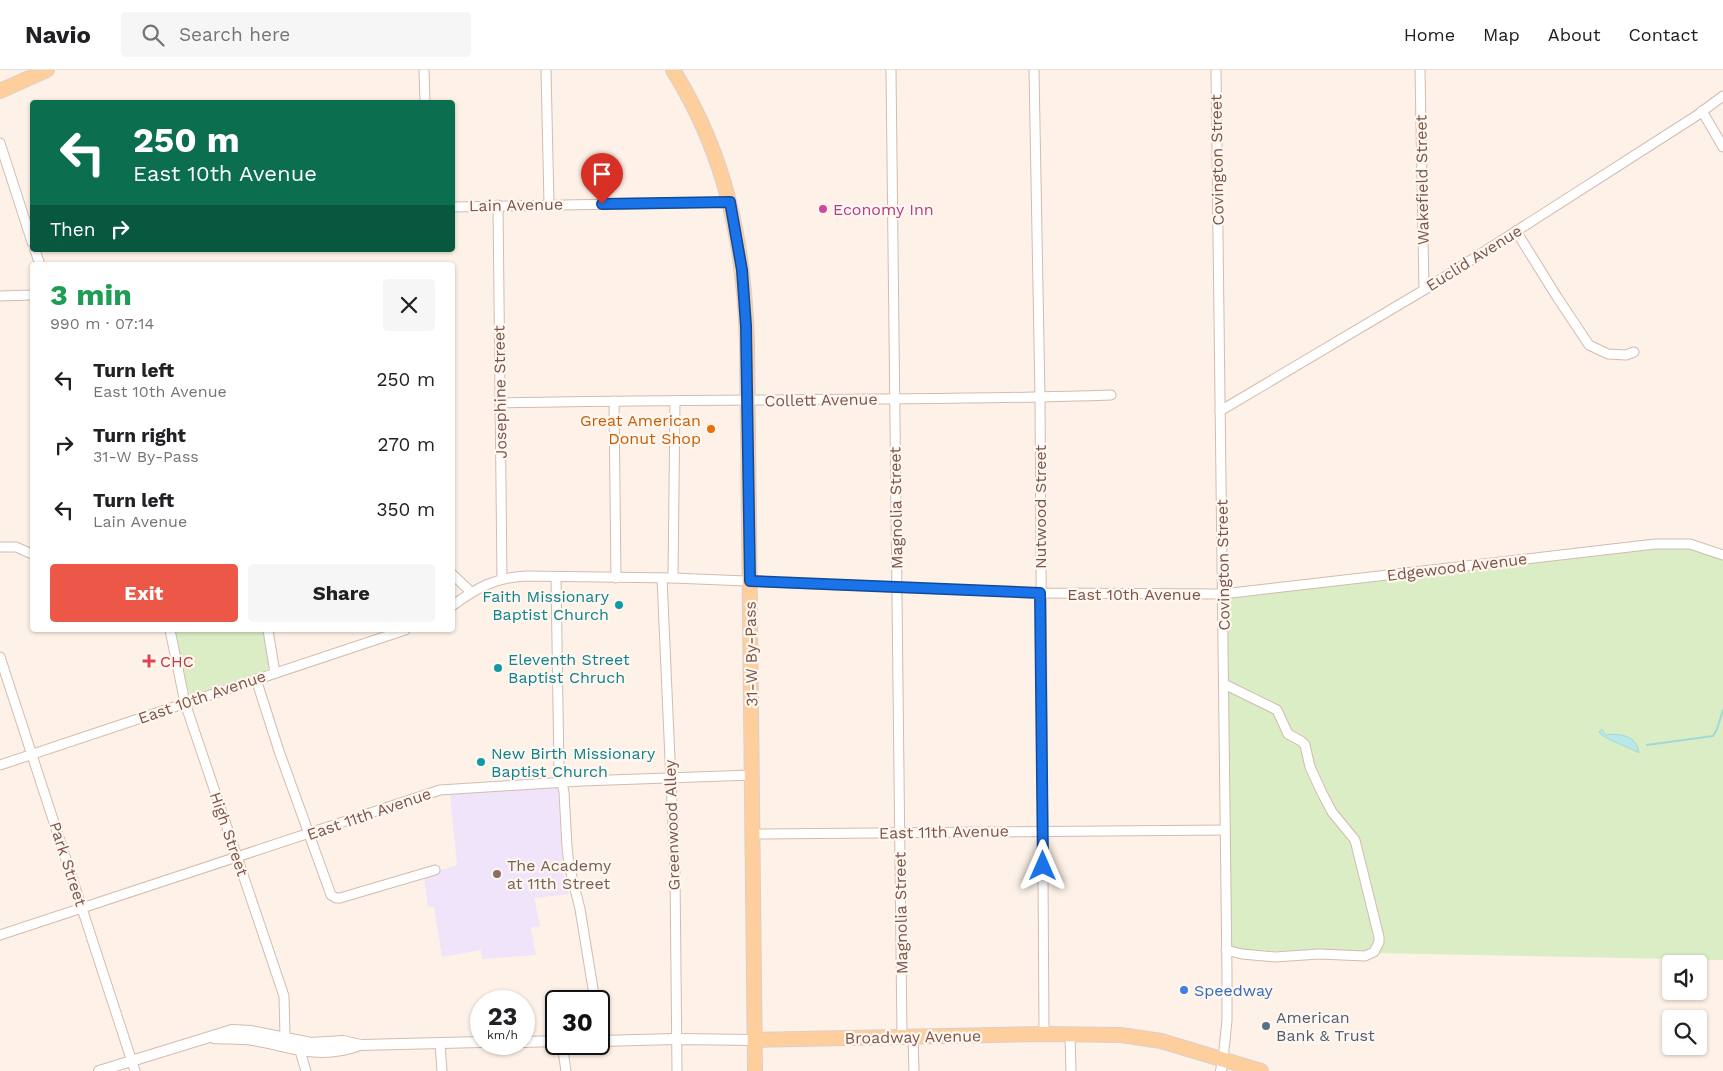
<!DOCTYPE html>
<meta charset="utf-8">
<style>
:root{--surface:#fff;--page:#f6f6f6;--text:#202124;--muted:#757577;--line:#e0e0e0;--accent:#ed5747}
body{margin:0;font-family:"Work Sans",sans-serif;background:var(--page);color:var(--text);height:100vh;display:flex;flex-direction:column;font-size:19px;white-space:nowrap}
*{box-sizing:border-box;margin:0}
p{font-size:16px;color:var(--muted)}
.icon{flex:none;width:28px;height:28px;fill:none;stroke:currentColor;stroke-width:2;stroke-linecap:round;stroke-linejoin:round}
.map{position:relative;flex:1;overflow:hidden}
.panel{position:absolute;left:30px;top:192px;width:425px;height:370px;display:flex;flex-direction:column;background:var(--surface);border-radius:5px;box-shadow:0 1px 4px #0004}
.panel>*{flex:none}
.hud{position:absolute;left:30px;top:30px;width:425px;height:152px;border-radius:5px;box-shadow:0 1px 4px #0004;background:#0b6e4f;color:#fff;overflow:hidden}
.fabs{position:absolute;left:1662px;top:885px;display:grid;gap:10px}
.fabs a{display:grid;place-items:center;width:45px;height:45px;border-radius:5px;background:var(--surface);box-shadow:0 1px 4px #0004;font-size:25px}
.speed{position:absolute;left:470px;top:920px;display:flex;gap:10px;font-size:25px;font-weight:700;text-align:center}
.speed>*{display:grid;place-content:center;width:65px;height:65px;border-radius:50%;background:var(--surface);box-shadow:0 1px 4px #0004;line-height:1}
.speed small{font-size:12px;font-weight:400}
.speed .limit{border:2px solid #111;border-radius:8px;background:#fff;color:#111}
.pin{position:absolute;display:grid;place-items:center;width:42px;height:42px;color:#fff;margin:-51px -21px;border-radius:50% 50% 50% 0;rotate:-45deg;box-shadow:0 0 5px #0007}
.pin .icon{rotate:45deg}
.me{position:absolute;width:55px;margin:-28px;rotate:0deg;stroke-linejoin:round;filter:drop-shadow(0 0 4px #0008)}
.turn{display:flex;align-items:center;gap:18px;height:105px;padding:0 20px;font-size:22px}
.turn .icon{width:65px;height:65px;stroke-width:2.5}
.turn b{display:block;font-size:35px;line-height:42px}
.then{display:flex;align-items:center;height:48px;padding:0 20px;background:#0003;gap:10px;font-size:19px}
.round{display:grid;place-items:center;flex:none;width:52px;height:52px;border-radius:5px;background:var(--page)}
.head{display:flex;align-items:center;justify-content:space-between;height:85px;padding:0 20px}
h1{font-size:30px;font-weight:700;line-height:38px;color:#1e9e55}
.action{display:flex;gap:10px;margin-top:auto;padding:10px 20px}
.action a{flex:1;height:58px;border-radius:5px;background:var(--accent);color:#fff;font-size:20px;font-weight:700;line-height:58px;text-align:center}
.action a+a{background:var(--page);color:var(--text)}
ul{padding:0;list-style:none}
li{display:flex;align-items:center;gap:15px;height:65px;padding:0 20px}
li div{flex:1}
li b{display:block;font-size:19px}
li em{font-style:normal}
header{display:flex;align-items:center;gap:30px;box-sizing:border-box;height:70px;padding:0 25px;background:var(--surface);border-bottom:1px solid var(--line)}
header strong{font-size:24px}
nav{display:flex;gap:28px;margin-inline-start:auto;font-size:18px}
.search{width:350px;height:45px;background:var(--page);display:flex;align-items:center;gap:12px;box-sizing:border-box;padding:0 18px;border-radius:5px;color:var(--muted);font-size:19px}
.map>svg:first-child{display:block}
.education{fill:#efe4fa}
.green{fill:#daedc4}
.water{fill:#bae8e9;stroke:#a0d9db}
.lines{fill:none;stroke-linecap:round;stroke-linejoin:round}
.stream{stroke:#a0d9db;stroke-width:2}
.minor-casing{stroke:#d3bbaf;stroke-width:11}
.tertiary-casing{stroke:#d3bbaf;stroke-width:12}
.primary-casing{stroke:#dacfcc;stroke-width:16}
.minor{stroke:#fff;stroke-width:9}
.tertiary{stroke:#fff;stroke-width:10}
.primary{stroke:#ffce9d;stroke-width:14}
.route-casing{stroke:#114b97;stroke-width:12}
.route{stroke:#1a73e8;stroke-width:9}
.hotel-dot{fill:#d1479c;stroke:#fff7ef;stroke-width:2}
.food-dot{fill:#e8710a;stroke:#fff7ef;stroke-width:2}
.culture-dot{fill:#0f9aa8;stroke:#fff7ef;stroke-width:2}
.health-dot{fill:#e0444e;stroke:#fff7ef;stroke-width:2}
.education-dot{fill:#8d6e63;stroke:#fff7ef;stroke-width:2}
.shop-dot{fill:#3f7fe0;stroke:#fff7ef;stroke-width:2}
.service-dot{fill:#5c6f8a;stroke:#fff7ef;stroke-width:2}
.labels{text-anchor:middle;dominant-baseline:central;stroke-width:4.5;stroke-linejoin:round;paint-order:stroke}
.street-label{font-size:16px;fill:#7a554a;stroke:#fff7ef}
.hotel-label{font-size:16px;fill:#b23c85;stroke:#fff7ef;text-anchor:start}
.food-label{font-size:16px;fill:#c56008;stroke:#fff7ef;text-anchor:end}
.culture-label{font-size:16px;fill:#0d838f;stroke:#fff7ef;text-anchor:start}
.health-label{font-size:16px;fill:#be3a42;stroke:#fff7ef;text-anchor:start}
.education-label{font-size:16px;fill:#785e54;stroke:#fff7ef;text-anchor:start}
.shop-label{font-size:16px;fill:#366cbe;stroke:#fff7ef;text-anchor:start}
.service-label{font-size:16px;fill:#4e5e75;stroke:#fff7ef;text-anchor:start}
</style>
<header>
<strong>Navio</strong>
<div class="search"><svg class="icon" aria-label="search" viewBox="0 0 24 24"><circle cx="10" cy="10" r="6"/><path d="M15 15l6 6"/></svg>Search here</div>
<nav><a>Home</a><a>Map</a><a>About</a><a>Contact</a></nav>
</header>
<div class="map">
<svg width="1723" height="1001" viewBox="0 0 1723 1001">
<rect width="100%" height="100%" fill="#fef2e8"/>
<!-- education -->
<polygon class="education" points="558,717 563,802 569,824 534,828 540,856 531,858 536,885 482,889 481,880 442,887 434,837 428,837 424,806 457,795 450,724"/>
<!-- green -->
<g class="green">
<polygon points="1695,475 1723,488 1723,890 1226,880 1223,524"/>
<polygon points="174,560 264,560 269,598 265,601 190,625 182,603"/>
</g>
<!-- water -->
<path class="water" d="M 1602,659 L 1605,665 C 1619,663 1637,665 1639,683 C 1630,677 1603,669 1599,662 Z"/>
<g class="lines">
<!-- stream -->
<polyline class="stream" points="1647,675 1713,666 1717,659 1723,640"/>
<!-- minor casing -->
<g class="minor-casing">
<g id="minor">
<polyline points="424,0 425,32"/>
<polyline points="546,0 549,134"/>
<polyline points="891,0 902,967"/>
<polyline points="1034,0 1040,327 1044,964"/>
<polyline points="1216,0 1227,904 1227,950 1223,990"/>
<polyline points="1420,0 1424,219"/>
<polyline points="1702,41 1723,77"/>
<polyline points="0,73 32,172"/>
<polyline points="498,135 502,509"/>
<polyline points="452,137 730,132"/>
<polyline points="1516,161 1557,227 1589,275 1608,284 1626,285 1634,282"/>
<polyline points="35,180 40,195"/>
<polyline points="0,226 32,225"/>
<polyline points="614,331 616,508"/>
<path d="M 500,333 C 704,328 908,332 1111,325"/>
<polyline points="1220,341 1429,217 1696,46 1723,26"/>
<polyline points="0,477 16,477 32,484"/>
<polyline points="452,504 471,522"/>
<polyline points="556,507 559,701 564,722 567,777 569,795 580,839 595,931"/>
<polyline points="662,508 675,803 677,1001"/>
<polyline points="673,508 675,331"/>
<path d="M 452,536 C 476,518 496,507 527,506 L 673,508 L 1040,523 L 1223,524 L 1655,474 L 1690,474 L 1723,485"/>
<polyline points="170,560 185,633 284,926 285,967"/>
<polyline points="268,560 275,603"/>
<polyline points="0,587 135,1001"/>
<polyline points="256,609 279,681 331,825 336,828 340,828 435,800"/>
<polyline points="1224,614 1277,640 1288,664 1301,671 1305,675 1310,697 1322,723 1332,742 1355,770 1379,867 1379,872 1374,882 1365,886 1319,884 1275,887 1242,884 1226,880"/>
<polyline points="0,695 405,560"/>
<polyline points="753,764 1225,760"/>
<polyline points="0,865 440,720 582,711 752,705"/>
<polyline points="1070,964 1071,1001"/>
<polyline points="913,967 914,1001"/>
<polyline points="440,973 442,1001"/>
<polyline points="562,974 566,1001"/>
<polyline points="300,981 306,1001"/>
</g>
</g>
<!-- tertiary casing -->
<g class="tertiary-casing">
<g id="tertiary">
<path d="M 214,968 C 227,969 241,968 253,970 C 293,977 319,990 360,975"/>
<polyline points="599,971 676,969 755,970"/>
<polyline points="524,972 556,971"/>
<polyline points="99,1001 232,960 251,961 311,973 343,971 361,975 481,972"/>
<polyline points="1221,1001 1223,990"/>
</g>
</g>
<!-- primary casing -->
<g class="primary-casing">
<g id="primary">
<path d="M 673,0 C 726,85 744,173 747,272 L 755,1001"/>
<polyline points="0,21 47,0"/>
<polyline points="755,970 1044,964 1121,965 1161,971 1261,1001"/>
</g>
</g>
<!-- minor -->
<use href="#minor" class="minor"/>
<!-- tertiary -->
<use href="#tertiary" class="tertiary"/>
<!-- primary -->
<use href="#primary" class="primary"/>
</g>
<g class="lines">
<!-- route casing -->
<g class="route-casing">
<polyline id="route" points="602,134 730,132 742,200 746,256 750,511 1040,523 1043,796"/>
</g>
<!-- route -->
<use href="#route" class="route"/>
</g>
<!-- markers -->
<circle class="hotel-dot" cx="823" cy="139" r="5"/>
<circle class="food-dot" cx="711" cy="359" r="5"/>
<g class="culture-dot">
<circle cx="619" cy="535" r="5"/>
<circle cx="498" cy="598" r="5"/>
<circle cx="481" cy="692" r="5"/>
</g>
<path class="health-dot" d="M146.5 583.5h5v5h5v5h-5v5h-5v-5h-5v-5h5z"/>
<circle class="education-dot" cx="497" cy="804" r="5"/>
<circle class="shop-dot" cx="1184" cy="920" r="5"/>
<circle class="service-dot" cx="1266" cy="956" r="5"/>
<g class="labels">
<!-- street labels -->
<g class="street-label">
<text transform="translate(1217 90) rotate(-91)">Covington Street</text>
<text transform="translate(1422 110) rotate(-91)">Wakefield Street</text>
<text transform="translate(516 135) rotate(-1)">Lain Avenue</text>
<text transform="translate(1474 188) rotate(-32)">Euclid Avenue</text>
<text transform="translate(500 322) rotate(-91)">Josephine Street</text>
<text transform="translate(821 330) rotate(-1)">Collett Avenue</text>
<text transform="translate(1040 437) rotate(-90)">Nutwood Street</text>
<text transform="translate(896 438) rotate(-91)">Magnolia Street</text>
<text transform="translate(1223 495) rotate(-91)">Covington Street</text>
<text transform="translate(1457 497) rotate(-7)">Edgewood Avenue</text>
<text x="1134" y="524">East 10th Avenue</text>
<text transform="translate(751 584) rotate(-91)">31-W By-Pass</text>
<text transform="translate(202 627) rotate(-19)">East 10th Avenue</text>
<text transform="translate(369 744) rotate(-19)">East 11th Avenue</text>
<text transform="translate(672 755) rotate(-92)">Greenwood Alley</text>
<text transform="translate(944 762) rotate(-1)">East 11th Avenue</text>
<text transform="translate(229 764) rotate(71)">High Street</text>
<text transform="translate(68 794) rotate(72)">Park Street</text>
<text transform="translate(901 843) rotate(-91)">Magnolia Street</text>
<text transform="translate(913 967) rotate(-1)">Broadway Avenue</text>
</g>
<!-- hotel labels -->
<g class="hotel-label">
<text x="833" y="139">Economy Inn</text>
</g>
<!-- food labels -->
<g class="food-label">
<text x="701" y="350">Great American<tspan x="701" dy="18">Donut Shop</tspan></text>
</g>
<!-- culture labels -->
<g class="culture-label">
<text x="609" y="526" text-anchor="end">Faith Missionary<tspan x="609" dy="18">Baptist Church</tspan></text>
<text x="508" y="589">Eleventh Street<tspan x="508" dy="18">Baptist Chruch</tspan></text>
<text x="491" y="683">New Birth Missionary<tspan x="491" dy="18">Baptist Church</tspan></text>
</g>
<!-- health labels -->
<g class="health-label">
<text x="160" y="591">CHC</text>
</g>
<!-- education labels -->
<g class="education-label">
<text x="507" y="795">The Academy<tspan x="507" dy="18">at 11th Street</tspan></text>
</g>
<!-- shop labels -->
<g class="shop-label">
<text x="1194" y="920">Speedway</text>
</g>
<!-- service labels -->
<g class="service-label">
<text x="1276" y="947">American<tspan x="1276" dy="18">Bank &amp; Trust</tspan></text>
</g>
</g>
</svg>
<div class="fabs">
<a><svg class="icon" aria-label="sound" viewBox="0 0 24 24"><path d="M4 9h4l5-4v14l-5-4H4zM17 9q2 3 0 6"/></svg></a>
<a><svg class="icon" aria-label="search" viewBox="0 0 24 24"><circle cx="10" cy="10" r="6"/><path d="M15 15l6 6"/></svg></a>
</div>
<div class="speed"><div>23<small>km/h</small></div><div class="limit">30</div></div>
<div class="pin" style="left:602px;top:134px;background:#d93025"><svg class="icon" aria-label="arrive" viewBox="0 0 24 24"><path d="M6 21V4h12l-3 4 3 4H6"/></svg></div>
<svg class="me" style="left:1043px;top:796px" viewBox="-20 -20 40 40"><path d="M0-17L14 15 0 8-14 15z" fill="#1a73e8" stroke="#fff" stroke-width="4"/></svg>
<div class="hud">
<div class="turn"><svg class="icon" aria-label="left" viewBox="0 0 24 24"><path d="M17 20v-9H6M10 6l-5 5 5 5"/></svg><div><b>250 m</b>East 10th Avenue</div></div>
<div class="then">Then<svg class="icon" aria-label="right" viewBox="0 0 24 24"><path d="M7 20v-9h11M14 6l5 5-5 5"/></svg></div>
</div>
<section class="panel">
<div class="head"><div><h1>3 min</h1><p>990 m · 07:14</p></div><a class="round"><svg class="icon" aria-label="close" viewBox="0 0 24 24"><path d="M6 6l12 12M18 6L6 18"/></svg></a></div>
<ul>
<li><svg class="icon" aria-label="left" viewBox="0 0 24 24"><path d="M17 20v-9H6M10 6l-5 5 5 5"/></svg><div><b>Turn left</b><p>East 10th Avenue</p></div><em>250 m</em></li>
<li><svg class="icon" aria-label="right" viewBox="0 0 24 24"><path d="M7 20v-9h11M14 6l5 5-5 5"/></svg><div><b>Turn right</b><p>31-W By-Pass</p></div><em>270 m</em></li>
<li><svg class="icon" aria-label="left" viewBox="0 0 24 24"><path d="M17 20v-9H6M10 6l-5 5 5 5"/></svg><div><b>Turn left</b><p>Lain Avenue</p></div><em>350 m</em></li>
</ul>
<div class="action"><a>Exit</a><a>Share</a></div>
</section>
</div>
